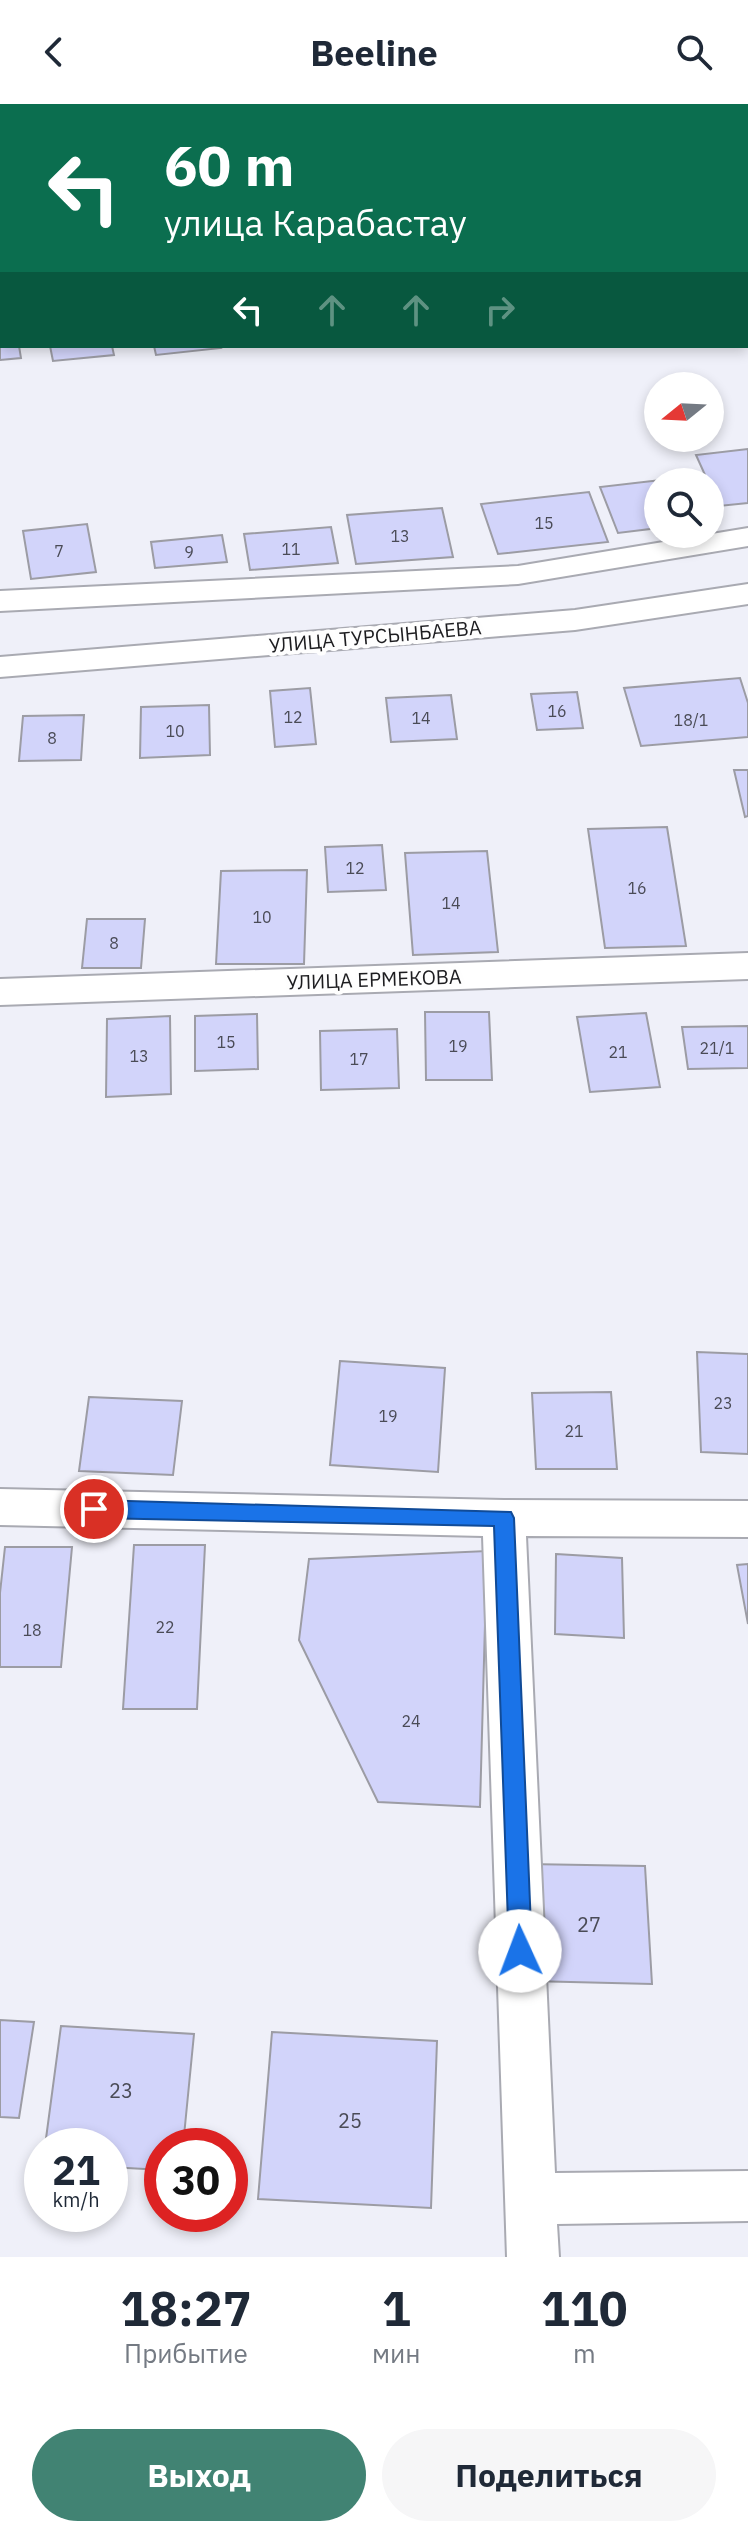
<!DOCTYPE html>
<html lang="ru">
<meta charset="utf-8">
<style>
:root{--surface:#fff;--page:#f6f6f7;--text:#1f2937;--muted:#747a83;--accent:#418373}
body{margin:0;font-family:"IBM Plex Sans",sans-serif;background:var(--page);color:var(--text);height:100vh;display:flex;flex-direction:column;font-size:30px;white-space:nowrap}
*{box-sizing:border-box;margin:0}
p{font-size:26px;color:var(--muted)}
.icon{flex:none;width:44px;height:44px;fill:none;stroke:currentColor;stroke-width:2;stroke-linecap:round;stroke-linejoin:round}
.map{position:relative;height:2153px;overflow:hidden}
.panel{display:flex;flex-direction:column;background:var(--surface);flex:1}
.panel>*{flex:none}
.banner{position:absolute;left:0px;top:0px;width:748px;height:244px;box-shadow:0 4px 12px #0003;background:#0b6e4f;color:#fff;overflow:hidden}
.needle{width:52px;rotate:252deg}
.buttons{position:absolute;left:644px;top:268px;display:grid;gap:16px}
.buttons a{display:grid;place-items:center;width:80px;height:80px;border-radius:50%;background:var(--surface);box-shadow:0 4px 12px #0003;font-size:40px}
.speed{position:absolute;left:24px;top:2024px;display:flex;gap:16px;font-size:40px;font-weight:700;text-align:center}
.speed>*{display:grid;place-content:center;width:104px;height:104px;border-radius:50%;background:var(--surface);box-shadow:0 4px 12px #0003;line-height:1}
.speed small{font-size:20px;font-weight:400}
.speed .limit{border:12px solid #d22;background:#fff;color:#111}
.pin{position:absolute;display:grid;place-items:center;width:68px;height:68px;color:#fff;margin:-34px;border:4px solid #fff;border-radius:50%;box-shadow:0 2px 8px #0007}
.me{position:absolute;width:88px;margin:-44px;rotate:358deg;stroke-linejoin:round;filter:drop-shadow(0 0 6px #0008)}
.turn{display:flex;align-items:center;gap:28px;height:168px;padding:0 32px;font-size:36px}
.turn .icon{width:104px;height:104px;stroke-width:2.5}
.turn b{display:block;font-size:56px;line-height:68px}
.lanes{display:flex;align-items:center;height:76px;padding:0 32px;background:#0003;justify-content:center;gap:40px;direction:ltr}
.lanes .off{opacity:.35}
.eta{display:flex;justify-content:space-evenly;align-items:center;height:136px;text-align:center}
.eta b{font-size:48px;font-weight:700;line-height:56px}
.cta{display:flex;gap:16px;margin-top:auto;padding:16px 32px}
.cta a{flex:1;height:92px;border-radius:48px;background:var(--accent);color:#fff;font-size:32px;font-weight:700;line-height:92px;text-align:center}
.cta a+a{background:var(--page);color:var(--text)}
header{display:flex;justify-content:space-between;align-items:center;height:104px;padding:0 32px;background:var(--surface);font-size:36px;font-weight:700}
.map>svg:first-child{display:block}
.building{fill:#d2d4fa;stroke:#9c9ca4;stroke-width:2}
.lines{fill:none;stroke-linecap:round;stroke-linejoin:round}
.street-casing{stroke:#a9aab2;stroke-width:4}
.street{fill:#fff;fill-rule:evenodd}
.route{fill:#1a73e8;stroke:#114b97;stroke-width:2}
.labels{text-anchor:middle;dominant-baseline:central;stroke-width:8;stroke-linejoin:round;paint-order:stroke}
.number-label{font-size:16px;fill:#4a4b56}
.street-label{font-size:20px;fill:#1d1d20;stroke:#fefefe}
.near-number-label{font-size:20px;fill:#4a4b56}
</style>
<header><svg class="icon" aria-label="back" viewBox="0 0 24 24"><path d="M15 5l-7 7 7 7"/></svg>Beeline<svg class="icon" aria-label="search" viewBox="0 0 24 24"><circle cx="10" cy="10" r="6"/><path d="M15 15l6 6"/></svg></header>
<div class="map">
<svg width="748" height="2153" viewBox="0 0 748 2153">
<rect width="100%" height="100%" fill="#eff0f9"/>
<!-- building -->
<g class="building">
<polygon points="0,226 2,242 19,242 21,254 0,256"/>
<polygon points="50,242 112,242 114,251 53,257"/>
<polygon points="154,242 220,242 221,244 156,251"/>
<polygon points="748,345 748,399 719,402 696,351"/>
<polygon points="661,376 658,378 658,424 618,429 600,383"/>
<polygon points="589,388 608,438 498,450 481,400"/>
<polygon points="442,404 453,453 356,460 347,411"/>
<polygon points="87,420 96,468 31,475 23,427"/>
<polygon points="331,423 338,459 250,466 244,430"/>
<polygon points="222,431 227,458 155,464 151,438"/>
<polygon points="740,574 748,599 748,633 641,642 624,584"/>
<polygon points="310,584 316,640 275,643 270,587"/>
<polygon points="577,588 583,624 537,626 531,590"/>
<polygon points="451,591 457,635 391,638 386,594"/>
<polygon points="209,601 210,651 140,654 141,603"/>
<polygon points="84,611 81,656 19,657 23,612"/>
<polygon points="734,666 748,666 748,712 745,713"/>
<polygon points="667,723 686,842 605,844 588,725"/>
<polygon points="382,741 386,786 328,788 325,743"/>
<polygon points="487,747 498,848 413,851 405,749"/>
<polygon points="307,766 304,860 216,860 221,767"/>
<polygon points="87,815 145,815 141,864 82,864"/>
<polygon points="425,908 489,908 492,976 426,976"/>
<polygon points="646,909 660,983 590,988 577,913"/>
<polygon points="257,910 258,965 195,967 195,912"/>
<polygon points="170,912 171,990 106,993 107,915"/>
<polygon points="748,922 748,964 688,965 682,923"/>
<polygon points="397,925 399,984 321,986 320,927"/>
<polygon points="697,1248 748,1250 748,1350 701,1348"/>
<polygon points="340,1257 445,1264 438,1368 330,1361"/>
<polygon points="611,1288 617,1365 536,1365 532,1289"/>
<polygon points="89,1293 182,1297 173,1371 79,1367"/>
<polygon points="134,1441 205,1441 197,1605 123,1605"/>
<polygon points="5,1443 72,1443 61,1563 0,1563 0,1489"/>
<polygon points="487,1447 480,1703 378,1698 299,1536 309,1455"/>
<polygon points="556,1450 622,1454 624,1534 555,1530"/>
<polygon points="748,1460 748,1520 737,1461"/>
<polygon points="527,1760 645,1762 652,1880 530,1877"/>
<polygon points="0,1916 34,1918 19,2014 0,2013"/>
<polygon points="61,1922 194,1930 183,2042 162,2042 162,2066 110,2063 110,2042 45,2042"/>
<polygon points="272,1928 437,1937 431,2104 258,2095"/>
</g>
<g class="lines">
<!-- street casing -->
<g class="street-casing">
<g id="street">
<rect x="746" y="135" width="2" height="16"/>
<rect x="0" y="188" width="2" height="16"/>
<polygon points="748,424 748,442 518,480 0,507 0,487 518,462"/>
<polygon points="748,480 748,500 575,526 0,573 0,553 575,506"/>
<polygon points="748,849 748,875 0,901 0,875"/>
<polygon points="0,1385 504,1396 748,1397 748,1433 526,1432 555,2069 748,2067 748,2117 557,2120 559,2153 507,2153 483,1432 0,1421"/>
</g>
</g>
<!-- street -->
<use href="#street" class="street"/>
</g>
<!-- route -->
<polygon class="route" points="94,1396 511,1408 514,1414 532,1847 528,1855 520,1858 512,1855 509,1847 494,1422 94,1414 87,1411 84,1405 87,1399"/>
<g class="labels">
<!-- number labels -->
<g class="number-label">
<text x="544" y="419">15</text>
<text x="400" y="432">13</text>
<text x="291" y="445">11</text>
<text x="59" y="447">7</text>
<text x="189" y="448">9</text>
<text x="557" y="607">16</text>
<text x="293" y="613">12</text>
<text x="421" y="614">14</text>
<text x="691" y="616">18/1</text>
<text x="175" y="627">10</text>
<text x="52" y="634">8</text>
<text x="355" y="764">12</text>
<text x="637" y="784">16</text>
<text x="451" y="799">14</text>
<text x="262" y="813">10</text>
<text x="114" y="839">8</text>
<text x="226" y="938">15</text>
<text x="458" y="942">19</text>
<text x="717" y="944">21/1</text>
<text x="618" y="948">21</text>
<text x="139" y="952">13</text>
<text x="359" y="955">17</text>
<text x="723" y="1299">23</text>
<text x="388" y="1312">19</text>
<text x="574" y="1327">21</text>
<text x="165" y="1523">22</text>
<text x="32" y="1526">18</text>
<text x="411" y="1617">24</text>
</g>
<!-- street labels -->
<g class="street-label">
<text transform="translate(375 532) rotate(-5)">УЛИЦА ТУРСЫНБАЕВА</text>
<text transform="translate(374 875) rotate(-2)">УЛИЦА ЕРМЕКОВА</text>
</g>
<!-- near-number labels -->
<g class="near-number-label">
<text x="589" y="1820">27</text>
<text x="121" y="1986">23</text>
<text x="350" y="2016">25</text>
</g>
</g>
</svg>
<div class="buttons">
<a><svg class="needle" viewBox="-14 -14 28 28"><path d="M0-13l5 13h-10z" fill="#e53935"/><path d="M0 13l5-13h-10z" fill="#747a83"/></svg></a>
<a><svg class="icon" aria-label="search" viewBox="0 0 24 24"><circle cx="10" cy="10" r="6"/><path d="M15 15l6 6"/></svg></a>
</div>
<div class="speed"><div>21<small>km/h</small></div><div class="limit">30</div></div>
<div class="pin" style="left:94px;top:1405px;background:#d93025"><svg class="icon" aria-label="arrive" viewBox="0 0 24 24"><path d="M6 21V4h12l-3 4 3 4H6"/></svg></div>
<svg class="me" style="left:520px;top:1847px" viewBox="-20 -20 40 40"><circle r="19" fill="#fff"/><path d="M0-13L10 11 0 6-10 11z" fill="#1a73e8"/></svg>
<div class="banner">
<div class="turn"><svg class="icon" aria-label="left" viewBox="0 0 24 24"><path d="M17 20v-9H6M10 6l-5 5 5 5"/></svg><div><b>60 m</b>улица Карабастау</div></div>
<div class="lanes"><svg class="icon" aria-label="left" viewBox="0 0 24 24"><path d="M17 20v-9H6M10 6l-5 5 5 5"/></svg><svg class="icon off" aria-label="ahead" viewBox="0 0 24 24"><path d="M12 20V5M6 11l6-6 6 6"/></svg><svg class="icon off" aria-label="ahead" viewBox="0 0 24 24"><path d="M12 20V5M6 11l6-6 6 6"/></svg><svg class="icon off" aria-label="right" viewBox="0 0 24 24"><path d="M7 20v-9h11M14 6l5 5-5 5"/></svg></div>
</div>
</div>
<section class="panel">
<div class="eta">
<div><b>18:27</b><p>Прибытие</p></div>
<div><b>1</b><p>мин</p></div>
<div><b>110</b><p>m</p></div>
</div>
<div class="cta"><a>Выход</a><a>Поделиться</a></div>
</section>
